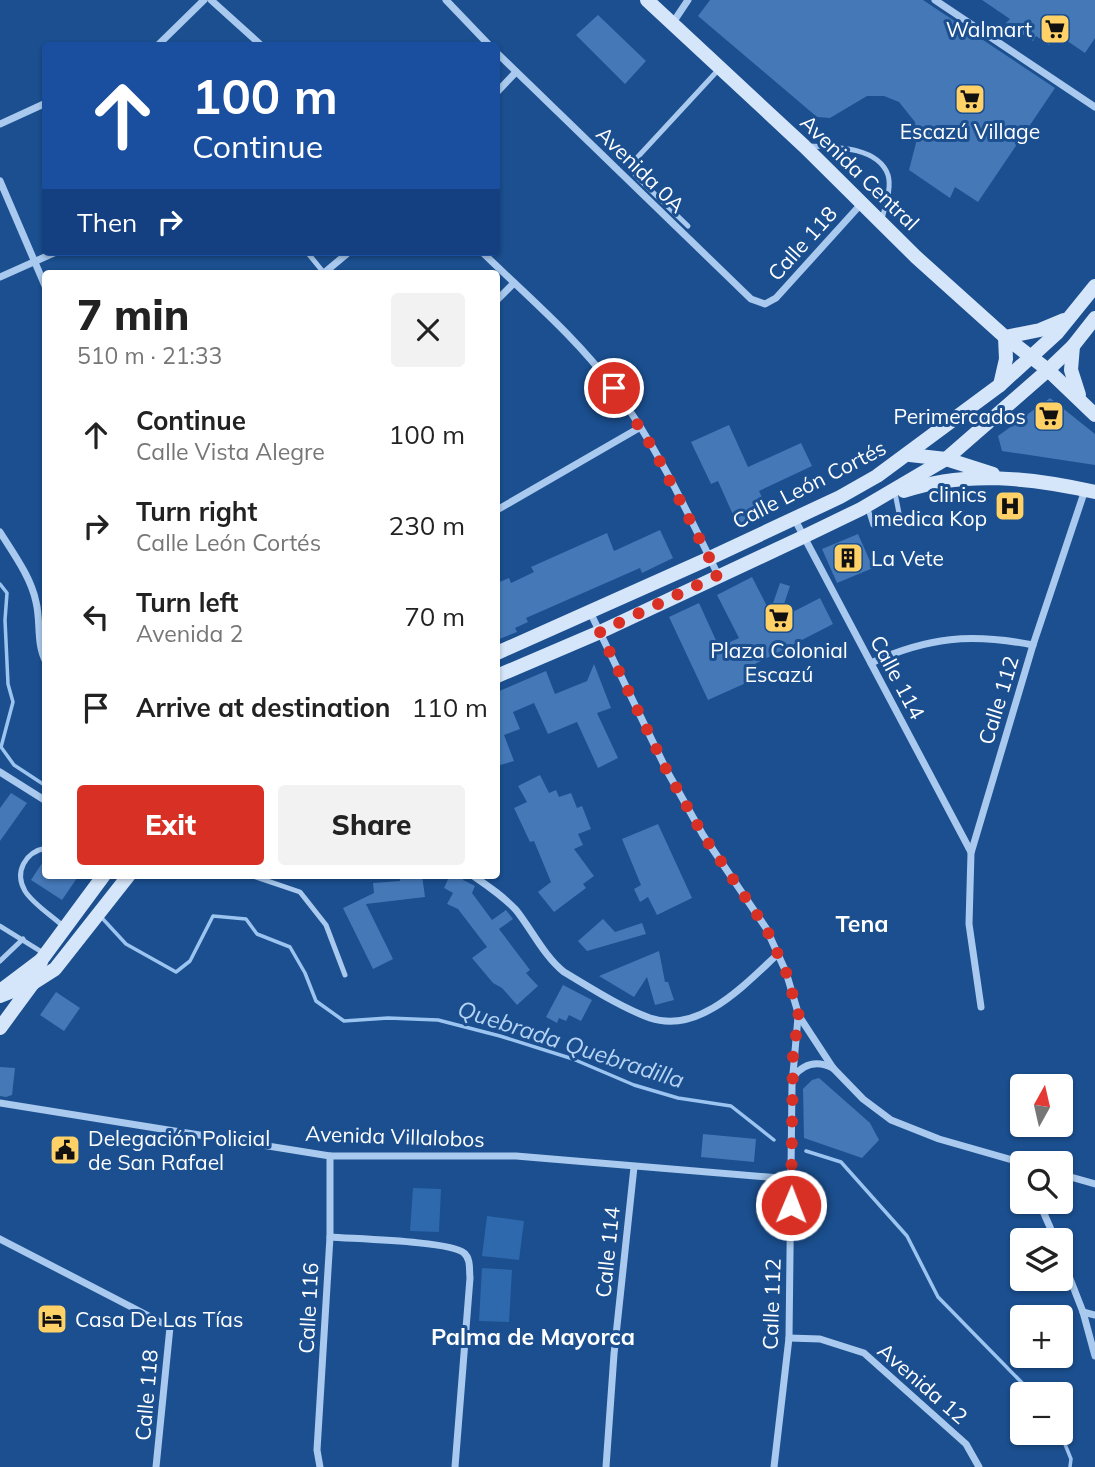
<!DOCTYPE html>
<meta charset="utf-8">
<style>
:root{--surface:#fff;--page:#f2f2f2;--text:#222;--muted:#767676;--accent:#d93025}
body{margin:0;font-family:Mulish,sans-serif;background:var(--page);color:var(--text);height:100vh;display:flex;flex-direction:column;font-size:26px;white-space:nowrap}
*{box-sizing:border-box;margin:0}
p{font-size:23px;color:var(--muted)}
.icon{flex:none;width:38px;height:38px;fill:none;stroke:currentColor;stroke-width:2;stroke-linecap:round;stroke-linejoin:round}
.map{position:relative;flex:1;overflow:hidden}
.side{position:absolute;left:42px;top:270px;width:458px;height:609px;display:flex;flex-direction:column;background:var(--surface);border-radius:7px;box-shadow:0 2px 5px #0004}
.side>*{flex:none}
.top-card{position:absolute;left:42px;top:42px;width:458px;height:214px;border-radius:7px;box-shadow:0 2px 5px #0004;background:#1a4fa0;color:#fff;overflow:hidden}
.needle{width:46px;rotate:8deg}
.buttons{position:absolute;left:1010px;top:1074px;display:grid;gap:14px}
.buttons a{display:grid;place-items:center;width:63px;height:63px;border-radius:7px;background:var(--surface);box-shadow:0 2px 5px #0004;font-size:35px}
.pin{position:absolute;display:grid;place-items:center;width:60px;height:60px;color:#fff;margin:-30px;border:4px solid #fff;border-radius:50%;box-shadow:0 2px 7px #0007}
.me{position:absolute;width:77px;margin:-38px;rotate:1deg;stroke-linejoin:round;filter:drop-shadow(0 0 5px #0008)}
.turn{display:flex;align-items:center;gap:24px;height:147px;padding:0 35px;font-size:32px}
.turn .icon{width:91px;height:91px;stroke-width:2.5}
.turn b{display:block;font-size:49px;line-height:60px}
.then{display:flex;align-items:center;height:66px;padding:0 35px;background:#0003;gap:14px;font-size:26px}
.round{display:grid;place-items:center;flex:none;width:74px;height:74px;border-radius:7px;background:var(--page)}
.summary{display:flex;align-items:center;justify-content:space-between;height:119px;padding:0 35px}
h1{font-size:42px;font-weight:800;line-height:52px}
.action{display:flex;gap:14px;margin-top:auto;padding:14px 35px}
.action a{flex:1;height:80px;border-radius:7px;background:var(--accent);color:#fff;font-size:28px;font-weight:800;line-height:80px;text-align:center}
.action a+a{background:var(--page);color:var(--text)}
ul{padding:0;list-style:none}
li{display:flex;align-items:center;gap:21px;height:91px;padding:0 35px}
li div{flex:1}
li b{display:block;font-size:26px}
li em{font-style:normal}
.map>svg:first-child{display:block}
.green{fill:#2e69ad}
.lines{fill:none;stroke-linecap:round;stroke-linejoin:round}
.stream{stroke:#9cc4f0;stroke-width:3.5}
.building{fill:#4478b7}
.lane{stroke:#a9c9ee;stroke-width:5}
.street{stroke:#a9c9ee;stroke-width:7}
.secondary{stroke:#d6e6fa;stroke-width:14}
.route{stroke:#d93025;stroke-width:12;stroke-dasharray:0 21.6}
.labels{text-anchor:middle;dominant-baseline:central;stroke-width:6;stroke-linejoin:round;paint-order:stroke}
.poi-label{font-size:21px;fill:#fff;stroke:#1b4f8f;text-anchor:end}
.street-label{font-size:21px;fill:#fff;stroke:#1b4f8f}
.neighbourhood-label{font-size:23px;font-weight:bold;fill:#fff;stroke:#1b4f8f}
.water-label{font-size:23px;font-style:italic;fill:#b5d3f5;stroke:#1b4f8f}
</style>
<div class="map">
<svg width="1095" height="1467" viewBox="0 0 1095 1467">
<rect width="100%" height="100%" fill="#1b4f8f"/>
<!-- green -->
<g class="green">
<polygon points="413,1188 441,1189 439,1232 410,1231"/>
<polygon points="487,1216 524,1221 519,1260 482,1256"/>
<polygon points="482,1268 512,1270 509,1322 479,1321"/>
</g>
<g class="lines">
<!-- stream -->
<g class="stream">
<polyline points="0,584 7,593 5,620 8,684 13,702 1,747 14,765 46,786"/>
<polyline points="102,918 126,944 176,972 190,961 213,916 246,919 257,934 290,947 305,973 316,1001 344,1021 388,1018 438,1020 500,1036 573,1059 634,1085 678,1098 731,1106 774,1140"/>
<polyline points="806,1151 841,1162 907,1236 938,1297 1034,1395"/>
<polyline points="1060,1432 1071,1459 1070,1467"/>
</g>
</g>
<!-- building -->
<g class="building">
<polygon points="710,0 923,0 1055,88 978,202 955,187 950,198 909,170 917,139 915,122 899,102 884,96 867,96 830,118 817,117 698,16"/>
<polygon points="982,0 1095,0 1095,38 1085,53 1057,34 1049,45 1036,36 1033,41 1006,23 1010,19"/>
<polygon points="598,15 646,61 625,84 576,35"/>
<polygon points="1050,398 1095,434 1095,465 1002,451 998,436"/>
<polygon points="729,425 748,467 801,443 812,466 759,491 769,512 738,526 718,481 711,484 691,442"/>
<polygon points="660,530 673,558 642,573 640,568 526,618 528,622 515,628 517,632 497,640 497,583 509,578 511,583 534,572 531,567 607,533 614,551"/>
<polygon points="858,534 873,568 837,583 822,549"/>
<polygon points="752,577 770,612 780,583 790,586 779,619 820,598 833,624 753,665 757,678 708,700 669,617 699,603 719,647 739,638 717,595"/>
<polygon points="594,664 611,708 597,713 618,758 598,768 577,722 548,734 534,703 513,712 520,729 504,735 514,761 497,766 497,692 546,671 555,694 587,681"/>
<polygon points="540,775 549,793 556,790 559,797 571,793 577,808 582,806 591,829 578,834 583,845 574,849 594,876 583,884 586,888 554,912 538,892 551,882 534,841 530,842 514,808 527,802 518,786"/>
<polygon points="11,793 27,803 0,841 0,808"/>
<polygon points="658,824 692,898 657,915 648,897 640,902 634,889 641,885 622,839"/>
<polygon points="46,857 46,875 79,875 62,900 31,880"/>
<polygon points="400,875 422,875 425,897 366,904 393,959 373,969 343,908 374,893 373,883 400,881"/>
<polygon points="450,875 465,875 463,880 475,886 472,893 492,920 506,910 513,919 499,929 530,970 526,973 538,986 517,1005 502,988 493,983 472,958 487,947 458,909 447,904 453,893 444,888"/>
<polygon points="603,919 615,932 642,923 646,934 587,951 578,941"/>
<polygon points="659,951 665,982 668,982 674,1000 655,1005 647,977 634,997 599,976"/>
<polygon points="563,985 592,1000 581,1021 569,1015 566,1021 559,1018 557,1023 546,1017"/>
<polygon points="56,992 80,1008 64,1031 40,1015"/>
<polygon points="0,1067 15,1068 12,1095 6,1097 0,1096"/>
<polygon points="819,1078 870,1123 879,1140 862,1158 804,1138 803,1089 812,1080"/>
<polygon points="703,1134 756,1139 754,1162 701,1157"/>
</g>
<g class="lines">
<!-- lane -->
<g class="lane">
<path d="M 808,146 C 833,147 878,146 888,175 C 892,188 885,206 882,219"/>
<polyline points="688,226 638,178 631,169 634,161 720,68"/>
<polyline points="307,252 324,273"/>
<polyline points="895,493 899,513"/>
<polyline points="868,509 873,525"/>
<path d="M 46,848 C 25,852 14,872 25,891 C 33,904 51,915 63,926"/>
<polyline points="250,875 300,892 326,925 345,975"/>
<polyline points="0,926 45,954"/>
<polyline points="0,961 23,939"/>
</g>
<!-- street -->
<g class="street">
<polyline points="211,0 262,46"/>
<polyline points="446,0 490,46"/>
<polyline points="935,0 1095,107"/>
<polyline points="672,24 688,0"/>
<polyline points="157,46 204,0"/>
<polyline points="497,53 751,299 765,304 776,298 862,203"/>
<polyline points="497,92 516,72"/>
<polyline points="0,124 46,103"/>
<polyline points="0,181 46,288"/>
<path d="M 482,252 C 526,295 576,337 613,387 C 656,444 687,511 718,575"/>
<polyline points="324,273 349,252"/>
<polyline points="0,277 56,252"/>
<polyline points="497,300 514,283"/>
<polyline points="497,510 639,428"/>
<polyline points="794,518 971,852"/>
<path d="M 0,532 C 13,553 31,577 36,602 C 41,621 36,644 46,662"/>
<polyline points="590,612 667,771 703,835 766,928 786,972 799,1016 833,1068 863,1099 891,1120 939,1139 1026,1164"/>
<path d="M 871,663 C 928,637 971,633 1033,645"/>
<polyline points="0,772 46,801"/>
<path d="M 472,875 C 488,886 503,896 516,910 C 532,930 544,956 564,972 C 591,988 620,1007 650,1018 C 700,1035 746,983 779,953"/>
<polyline points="981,1007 969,924 971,853 1033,645 1085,490"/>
<path d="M 793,1077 C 804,1063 817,1060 833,1068"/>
<polyline points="0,1103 330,1156 516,1156 792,1179"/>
<polyline points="1060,1174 1095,1184"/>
<polyline points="1039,1202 1056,1241"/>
<path d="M 330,1237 C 353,1239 451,1241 464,1253 C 471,1259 469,1269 470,1278 L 455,1467"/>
<polyline points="0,1239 170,1327 156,1467"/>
<polyline points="1060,1253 1083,1312 1095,1356"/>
<polyline points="1083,1312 1095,1315"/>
<polyline points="789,1338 820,1339 864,1353 966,1444 979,1467"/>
<polyline points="320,1467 317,1450 330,1237 330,1156"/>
<polyline points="606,1467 614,1354 634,1167"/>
<polyline points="774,1467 789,1338 792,1085 798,1017"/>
</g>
<!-- secondary -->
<g class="secondary">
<polyline points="647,0 804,146 916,257 1005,337 1048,370 1095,415"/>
<polyline points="1005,337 1040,330 1064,320"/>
<polyline points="1073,346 1071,370 1079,395"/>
<polyline points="1000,385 1006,359 1005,337"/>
<polyline points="910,455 946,459 993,474"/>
<path d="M 904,491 C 965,470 1033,478 1095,492"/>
<polyline points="497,653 710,558 840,497 877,476 1000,385 1057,333 1095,286"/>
<polyline points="497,676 600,632 803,537 861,509 946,459 1048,370 1073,346 1095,318"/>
<polyline points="4,988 41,960"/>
<polyline points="0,996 33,983 55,969 129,875"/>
<polyline points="0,1028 33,983 42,959 104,875"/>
</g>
</g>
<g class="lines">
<!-- route -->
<polyline class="route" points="614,388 654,450 718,575 600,632 667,771 703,835 766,928 786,972 799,1016 793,1054 791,1205"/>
</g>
<!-- icons -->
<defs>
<g id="supermarket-square" transform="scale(1.575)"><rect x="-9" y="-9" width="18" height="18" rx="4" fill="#ffd166" stroke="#1b4f8f"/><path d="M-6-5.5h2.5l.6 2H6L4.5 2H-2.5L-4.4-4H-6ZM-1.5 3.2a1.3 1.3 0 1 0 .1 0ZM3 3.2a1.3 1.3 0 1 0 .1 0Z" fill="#111"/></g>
<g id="hospital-square" transform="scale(1.575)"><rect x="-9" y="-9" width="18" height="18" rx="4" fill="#ffd166" stroke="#1b4f8f"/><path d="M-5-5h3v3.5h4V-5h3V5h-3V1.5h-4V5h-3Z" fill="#111"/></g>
<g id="building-square" transform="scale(1.575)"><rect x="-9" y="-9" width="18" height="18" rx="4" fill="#ffd166" stroke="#1b4f8f"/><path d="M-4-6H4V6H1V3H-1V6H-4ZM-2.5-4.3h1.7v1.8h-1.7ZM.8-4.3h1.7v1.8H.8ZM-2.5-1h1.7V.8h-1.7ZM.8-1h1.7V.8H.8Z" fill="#111"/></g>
<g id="civic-square" transform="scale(1.575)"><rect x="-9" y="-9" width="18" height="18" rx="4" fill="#ffd166" stroke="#1b4f8f"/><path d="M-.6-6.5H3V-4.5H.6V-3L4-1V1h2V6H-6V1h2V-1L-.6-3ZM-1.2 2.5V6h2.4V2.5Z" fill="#111"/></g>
<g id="hotel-square" transform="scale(1.575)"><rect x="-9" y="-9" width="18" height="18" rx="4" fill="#ffd166" stroke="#1b4f8f"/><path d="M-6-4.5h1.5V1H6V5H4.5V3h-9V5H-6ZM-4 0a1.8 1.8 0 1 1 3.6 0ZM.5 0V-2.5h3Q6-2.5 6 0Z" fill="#111"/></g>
</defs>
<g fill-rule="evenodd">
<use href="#supermarket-square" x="1055" y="29"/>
<use href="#supermarket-square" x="970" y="99"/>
<use href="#supermarket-square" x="1049" y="416"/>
<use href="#hospital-square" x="1010" y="506"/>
<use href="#building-square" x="848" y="558"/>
<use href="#supermarket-square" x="779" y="618"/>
<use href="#civic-square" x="65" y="1150"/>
<use href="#hotel-square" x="52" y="1319"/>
</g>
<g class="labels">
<!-- poi labels -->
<g class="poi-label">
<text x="1032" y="29">Walmart</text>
<text x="970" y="131" text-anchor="middle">Escazú Village</text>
<text x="1026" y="416">Perimercados</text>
<text x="987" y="494">clinics<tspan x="987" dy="24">medica Kop</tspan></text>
<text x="871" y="558" text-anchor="start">La Vete</text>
<text x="779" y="650" text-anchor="middle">Plaza Colonial<tspan x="779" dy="24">Escazú</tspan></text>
<text x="88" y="1138" text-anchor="start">Delegación Policial<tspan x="88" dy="24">de San Rafael</tspan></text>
<text x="75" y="1319" text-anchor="start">Casa De Las Tías</text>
</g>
<!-- street labels -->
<g class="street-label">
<text transform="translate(641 169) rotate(44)">Avenida 0A</text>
<text transform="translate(860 172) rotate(44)">Avenida Central</text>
<text transform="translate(802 243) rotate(-48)">Calle 118</text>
<text transform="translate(809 484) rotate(-27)">Calle León Cortés</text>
<text transform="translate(898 677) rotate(62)">Calle 114</text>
<text transform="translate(998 700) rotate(-73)">Calle 112</text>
<text transform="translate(395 1136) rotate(2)">Avenida Villalobos</text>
<text transform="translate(607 1252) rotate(-84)">Calle 114</text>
<text transform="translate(771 1304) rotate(-88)">Calle 112</text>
<text transform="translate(308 1308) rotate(-87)">Calle 116</text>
<text transform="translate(923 1383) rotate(41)">Avenida 12</text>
<text transform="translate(146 1395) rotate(-85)">Calle 118</text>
</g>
<!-- neighbourhood labels -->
<g class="neighbourhood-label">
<text x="862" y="923">Tena</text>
<text x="533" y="1336">Palma de Mayorca</text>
</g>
<!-- water labels -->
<g class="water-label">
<text transform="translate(571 1044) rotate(18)">Quebrada Quebradilla</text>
</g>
</g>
</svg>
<div class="buttons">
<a><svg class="needle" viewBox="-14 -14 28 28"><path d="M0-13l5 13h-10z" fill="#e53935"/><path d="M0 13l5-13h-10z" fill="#767676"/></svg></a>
<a><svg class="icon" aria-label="search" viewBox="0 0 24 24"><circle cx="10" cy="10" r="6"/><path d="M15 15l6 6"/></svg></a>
<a><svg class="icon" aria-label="layers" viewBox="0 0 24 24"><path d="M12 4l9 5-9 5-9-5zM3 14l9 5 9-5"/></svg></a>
<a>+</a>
<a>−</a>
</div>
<div class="pin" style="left:614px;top:388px;background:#d93025"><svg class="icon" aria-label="arrive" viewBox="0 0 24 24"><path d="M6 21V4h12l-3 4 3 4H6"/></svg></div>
<svg class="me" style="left:791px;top:1205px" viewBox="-20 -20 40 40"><circle r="17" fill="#d93025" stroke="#fff" stroke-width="3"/><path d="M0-11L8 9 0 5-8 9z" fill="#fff"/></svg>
<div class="top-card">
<div class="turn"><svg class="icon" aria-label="ahead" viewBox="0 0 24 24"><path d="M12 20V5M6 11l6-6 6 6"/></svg><div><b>100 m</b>Continue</div></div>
<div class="then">Then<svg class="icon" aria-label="right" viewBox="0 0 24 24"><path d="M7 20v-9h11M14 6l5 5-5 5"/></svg></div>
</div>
<section class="side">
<div class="summary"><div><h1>7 min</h1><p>510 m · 21:33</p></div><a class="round"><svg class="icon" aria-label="close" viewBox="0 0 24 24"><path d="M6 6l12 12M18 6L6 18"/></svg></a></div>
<ul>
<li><svg class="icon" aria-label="ahead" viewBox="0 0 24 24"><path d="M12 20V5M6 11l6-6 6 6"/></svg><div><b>Continue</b><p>Calle Vista Alegre</p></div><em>100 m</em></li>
<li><svg class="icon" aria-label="right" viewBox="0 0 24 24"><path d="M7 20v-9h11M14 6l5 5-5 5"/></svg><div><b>Turn right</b><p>Calle León Cortés</p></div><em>230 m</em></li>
<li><svg class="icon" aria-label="left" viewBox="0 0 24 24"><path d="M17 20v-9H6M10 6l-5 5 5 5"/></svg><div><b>Turn left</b><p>Avenida 2</p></div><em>70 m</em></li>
<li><svg class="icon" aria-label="arrive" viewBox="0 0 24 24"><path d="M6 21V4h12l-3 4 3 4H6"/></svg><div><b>Arrive at destination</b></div><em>110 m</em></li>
</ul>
<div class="action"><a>Exit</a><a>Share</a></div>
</section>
</div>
